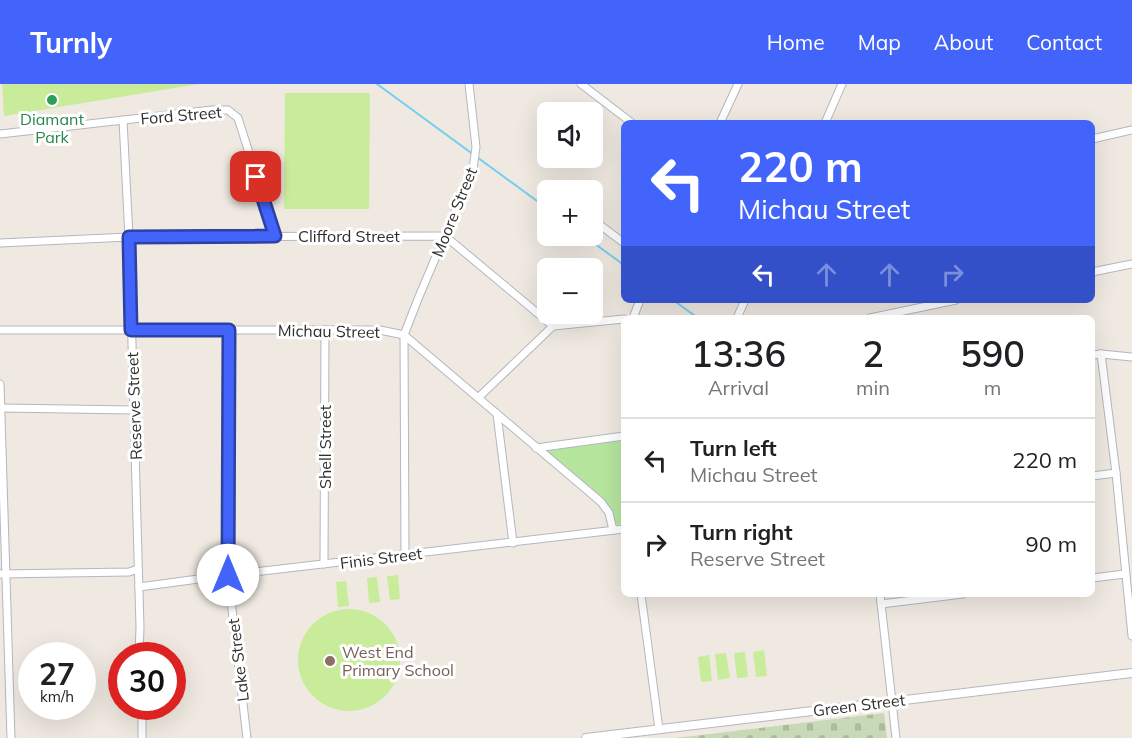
<!DOCTYPE html>
<meta charset="utf-8">
<style>
:root{--surface:#fff;--page:#f6f6f6;--text:#202124;--muted:#757577;--line:#e0e0e0;--accent:#4264fb}
body{margin:0;font-family:Mulish,sans-serif;background:var(--page);color:var(--text);height:100vh;display:flex;flex-direction:column;font-size:22px;white-space:nowrap}
*{box-sizing:border-box;margin:0}
p{font-size:20px;color:var(--muted)}
.icon{flex:none;width:33px;height:33px;fill:none;stroke:currentColor;stroke-width:2;stroke-linecap:round;stroke-linejoin:round}
.map{position:relative;flex:1;overflow:hidden}
.details{position:absolute;left:621px;top:231px;width:474px;height:282px;display:flex;flex-direction:column;background:var(--surface);border-radius:9px;box-shadow:0 6px 24px #0002}
.details>*{flex:none}
.hud{position:absolute;left:621px;top:36px;width:474px;height:183px;border-radius:9px;box-shadow:0 6px 24px #0002;background:#4264fb;color:#fff;overflow:hidden}
.controls{position:absolute;left:537px;top:18px;display:grid;gap:12px}
.controls a{display:grid;place-items:center;width:66px;height:66px;border-radius:9px;background:var(--surface);box-shadow:0 6px 24px #0002;font-size:30px}
.speed{position:absolute;left:18px;top:558px;display:flex;gap:12px;font-size:30px;font-weight:700;text-align:center}
.speed>*{display:grid;place-content:center;width:78px;height:78px;border-radius:50%;background:var(--surface);box-shadow:0 6px 24px #0002;line-height:1}
.speed small{font-size:15px;font-weight:400}
.speed .limit{border:9px solid #d22;background:#fff;color:#111}
.pin{position:absolute;display:grid;place-items:center;width:51px;height:51px;color:#fff;margin:-26px;border-radius:12px;box-shadow:0 3px 9px #0006}
.me{position:absolute;width:66px;margin:-33px;rotate:0deg;stroke-linejoin:round;filter:drop-shadow(0 0 4px #0008)}
.turn{display:flex;align-items:center;gap:21px;height:126px;padding:0 18px;font-size:27px}
.turn .icon{width:78px;height:78px;stroke-width:2.5}
.turn b{display:block;font-size:42px;line-height:51px}
.lanes{display:flex;align-items:center;height:57px;padding:0 18px;background:#0003;justify-content:center;gap:30px;direction:ltr}
.lanes .off{opacity:.35}
.eta{display:flex;justify-content:space-evenly;align-items:center;height:102px;text-align:center}
.eta b{font-size:36px;font-weight:600;line-height:42px}
ul{padding:0;list-style:none}
li{display:flex;align-items:center;gap:18px;height:84px;padding:0 18px;border-top:2px solid var(--line)}
li div{flex:1}
li b{display:block;font-size:22px}
li em{font-style:normal}
header{display:flex;align-items:center;gap:36px;box-sizing:border-box;height:84px;padding:0 30px;background:var(--accent);color:#fff}
header strong{font-size:28px}
nav{display:flex;gap:33px;margin-inline-start:auto;font-size:21px}
.map>svg:first-child{display:block}
.grass{fill:#b6e59e}
.cemetery{fill:url(#cemetery-stones)}
.pitch{fill:#c9ec9a}
.lines{fill:none;stroke-linecap:round;stroke-linejoin:round}
.stream{stroke:#75cff0;stroke-width:2}
.minor-casing{stroke:#b4b7c1;stroke-width:9}
.tertiary-casing{stroke:#b4b7c1;stroke-width:10}
.minor{stroke:#fff;stroke-width:7}
.tertiary{stroke:#fff;stroke-width:8}
.route-casing{stroke:#2b41a3;stroke-width:15}
.route{stroke:#4264fb;stroke-width:10}
.leisure-dot{fill:#2e9e5b;stroke:#fff;stroke-width:2}
.education-dot{fill:#8d6e63;stroke:#fff;stroke-width:2}
.labels{text-anchor:middle;dominant-baseline:central;stroke-width:6;stroke-linejoin:round;paint-order:stroke}
.street-label{font-size:16px;fill:#2e2e2e;stroke:#fff}
.leisure-label{font-size:16px;fill:#27864d;stroke:#fff}
.education-label{font-size:16px;fill:#785e54;stroke:#fff;text-anchor:start}
</style>
<header>
<strong>Turnly</strong>
<nav><a>Home</a><a>Map</a><a>About</a><a>Contact</a></nav>
</header>
<div class="map">
<svg width="1132" height="654" viewBox="0 0 1132 654">
<defs>
<pattern id="cemetery-stones" width="16" height="16" patternUnits="userSpaceOnUse" patternTransform="scale(1.5)"><rect width="16" height="16" fill="#c8d9b8"/><path d="M2 7V4a2 2 0 0 1 4 0v3zM10 15v-3a2 2 0 0 1 4 0v3z" fill="#acbb9e"/></pattern>
</defs>
<rect width="100%" height="100%" fill="#efe9e1"/>
<!-- grass -->
<polygon class="grass" points="624,356 624,440 618,441 613,438 612,430 544,367"/>
<!-- cemetery -->
<polygon class="cemetery" points="884,629 887,654 676,654"/>
<!-- pitch -->
<g class="pitch">
<polygon points="2,0 199,0 4,32"/>
<polygon points="285,9 370,9 369,125 284,125"/>
<polygon points="398,491 400,515 390,516 387,492"/>
<polygon points="377,493 380,518 369,519 367,494"/>
<polygon points="346,497 349,522 338,523 336,498"/>
<circle cx="349" cy="576" r="51"/>
<polygon points="764,566 767,592 756,593 753,568"/>
<polygon points="745,568 748,593 737,594 734,569"/>
<polygon points="726,569 730,594 718,596 715,570"/>
<polygon points="709,571 712,597 701,598 698,573"/>
</g>
<g class="lines">
<!-- stream -->
<g class="stream">
<polyline points="377,0 548,125"/>
<polyline points="584,152 624,181"/>
<polyline points="673,216 698,234"/>
</g>
<!-- minor casing -->
<g class="minor-casing">
<g id="minor">
<polyline points="581,0 632,39"/>
<polyline points="123,36 129,153 140,543 139,572"/>
<polyline points="720,39 738,0"/>
<polyline points="825,39 842,0"/>
<polyline points="0,50 212,26 228,26 238,34 275,151"/>
<polyline points="1092,55 1132,46"/>
<polyline points="592,135 624,159"/>
<polyline points="0,159 129,153 445,152 553,242"/>
<polyline points="1092,188 1132,180"/>
<polyline points="633,234 640,216"/>
<polyline points="737,234 745,216"/>
<polyline points="870,234 956,216"/>
<polyline points="0,246 380,246 404,251 601,418 609,429 613,446"/>
<polyline points="229,246 228,491 247,654"/>
<polyline points="1101,270 1116,389 1132,552"/>
<polyline points="1092,271 1101,270 1132,273"/>
<polyline points="0,300 11,654"/>
<polyline points="479,313 553,242 624,235"/>
<polyline points="1,324 134,326"/>
<polyline points="497,330 513,459"/>
<polyline points="536,364 624,352"/>
<polyline points="1092,392 1116,389"/>
<polyline points="405,471 404,251 418,215 473,85 476,63 469,0"/>
<polyline points="324,480 325,246"/>
<polyline points="0,490 129,488 138,485"/>
<polyline points="1092,494 1125,490"/>
<polyline points="139,503 228,491 624,445"/>
<polyline points="641,510 659,645"/>
<polyline points="880,510 896,654"/>
<polyline points="881,520 963,510"/>
<polyline points="142,622 142,654"/>
</g>
</g>
<!-- tertiary casing -->
<g class="tertiary-casing">
<polyline id="tertiary" points="586,654 1132,589"/>
</g>
<!-- minor -->
<use href="#minor" class="minor"/>
<!-- tertiary -->
<use href="#tertiary" class="tertiary"/>
</g>
<g class="lines">
<!-- route casing -->
<g class="route-casing">
<polyline id="route" points="228,491 229,246 131,246 129,153 275,152 256,93"/>
</g>
<!-- route -->
<use href="#route" class="route"/>
</g>
<!-- markers -->
<circle class="leisure-dot" cx="52" cy="16" r="6"/>
<circle class="education-dot" cx="330" cy="577" r="6"/>
<g class="labels">
<!-- street labels -->
<g class="street-label">
<text transform="translate(181 31) rotate(-5)">Ford Street</text>
<text transform="translate(454 128) rotate(-68)">Moore Street</text>
<text x="349" y="152">Clifford Street</text>
<text transform="translate(329 247) rotate(1)">Michau Street</text>
<text transform="translate(134 322) rotate(-92)">Reserve Street</text>
<text transform="translate(325 363) rotate(-90)">Shell Street</text>
<text transform="translate(381 474) rotate(-7)">Finis Street</text>
<text transform="translate(238 576) rotate(-97)">Lake Street</text>
<text transform="translate(859 621) rotate(-7)">Green Street</text>
</g>
<!-- leisure labels -->
<g class="leisure-label">
<text x="52" y="35">Diamant<tspan x="52" dy="18">Park</tspan></text>
</g>
<!-- education labels -->
<g class="education-label">
<text x="342" y="568">West End<tspan x="342" dy="18">Primary School</tspan></text>
</g>
</g>
</svg>
<div class="controls">
<a><svg class="icon" aria-label="sound" viewBox="0 0 24 24"><path d="M4 9h4l5-4v14l-5-4H4zM17 9q2 3 0 6"/></svg></a>
<a>+</a>
<a>−</a>
</div>
<div class="speed"><div>27<small>km/h</small></div><div class="limit">30</div></div>
<div class="pin" style="left:256px;top:93px;background:#d93025"><svg class="icon" aria-label="arrive" viewBox="0 0 24 24"><path d="M6 21V4h12l-3 4 3 4H6"/></svg></div>
<svg class="me" style="left:228px;top:491px" viewBox="-20 -20 40 40"><circle r="19" fill="#fff"/><path d="M0-13L10 11 0 6-10 11z" fill="#4264fb"/></svg>
<div class="hud">
<div class="turn"><svg class="icon" aria-label="left" viewBox="0 0 24 24"><path d="M17 20v-9H6M10 6l-5 5 5 5"/></svg><div><b>220 m</b>Michau Street</div></div>
<div class="lanes"><svg class="icon" aria-label="left" viewBox="0 0 24 24"><path d="M17 20v-9H6M10 6l-5 5 5 5"/></svg><svg class="icon off" aria-label="ahead" viewBox="0 0 24 24"><path d="M12 20V5M6 11l6-6 6 6"/></svg><svg class="icon off" aria-label="ahead" viewBox="0 0 24 24"><path d="M12 20V5M6 11l6-6 6 6"/></svg><svg class="icon off" aria-label="right" viewBox="0 0 24 24"><path d="M7 20v-9h11M14 6l5 5-5 5"/></svg></div>
</div>
<section class="details">
<div class="eta">
<div><b>13:36</b><p>Arrival</p></div>
<div><b>2</b><p>min</p></div>
<div><b>590</b><p>m</p></div>
</div>
<ul>
<li><svg class="icon" aria-label="left" viewBox="0 0 24 24"><path d="M17 20v-9H6M10 6l-5 5 5 5"/></svg><div><b>Turn left</b><p>Michau Street</p></div><em>220 m</em></li>
<li><svg class="icon" aria-label="right" viewBox="0 0 24 24"><path d="M7 20v-9h11M14 6l5 5-5 5"/></svg><div><b>Turn right</b><p>Reserve Street</p></div><em>90 m</em></li>
</ul>
</section>
</div>
